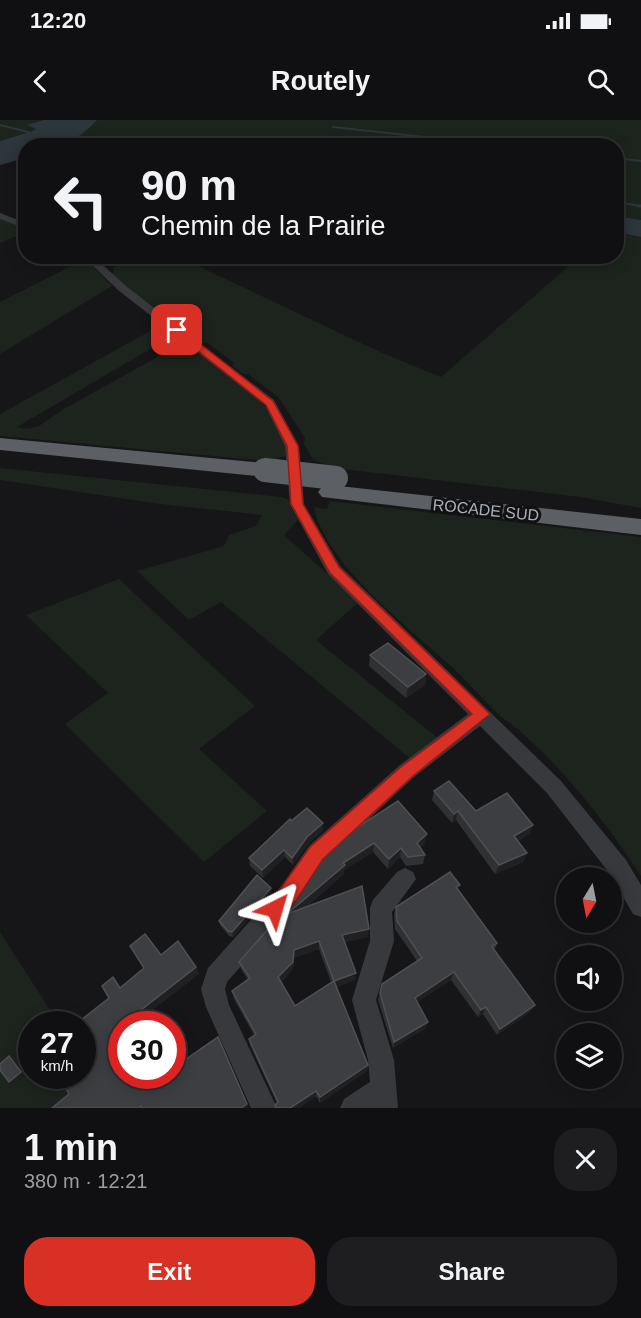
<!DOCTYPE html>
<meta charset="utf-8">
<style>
:root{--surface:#101012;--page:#1e1e20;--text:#f1f3f6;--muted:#9c9d9f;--line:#303032;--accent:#d93025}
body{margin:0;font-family:Arial,sans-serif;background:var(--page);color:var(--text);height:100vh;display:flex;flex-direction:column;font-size:22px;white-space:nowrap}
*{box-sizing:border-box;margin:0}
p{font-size:20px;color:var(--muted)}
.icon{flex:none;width:33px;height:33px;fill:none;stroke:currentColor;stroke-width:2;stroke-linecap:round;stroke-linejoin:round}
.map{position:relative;height:988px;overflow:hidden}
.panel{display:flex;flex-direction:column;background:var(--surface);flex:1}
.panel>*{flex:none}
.banner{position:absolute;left:18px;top:18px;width:606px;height:126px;border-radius:24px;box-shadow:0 3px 15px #0003,0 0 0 2px var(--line);background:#101012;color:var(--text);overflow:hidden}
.needle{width:39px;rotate:190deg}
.buttons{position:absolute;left:556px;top:747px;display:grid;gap:12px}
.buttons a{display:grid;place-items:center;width:66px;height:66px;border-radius:50%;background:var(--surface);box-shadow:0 3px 15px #0003,0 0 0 2px var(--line);font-size:30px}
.speed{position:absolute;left:18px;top:891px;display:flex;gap:12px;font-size:30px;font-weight:700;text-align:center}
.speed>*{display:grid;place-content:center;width:78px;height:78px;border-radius:50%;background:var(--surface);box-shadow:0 3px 15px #0003,0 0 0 2px var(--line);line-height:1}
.speed small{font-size:15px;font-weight:400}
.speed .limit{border:9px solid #d22;background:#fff;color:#111}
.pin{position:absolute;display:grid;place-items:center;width:51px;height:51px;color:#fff;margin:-26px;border-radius:12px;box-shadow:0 3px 9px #0006}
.me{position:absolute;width:66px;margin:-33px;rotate:40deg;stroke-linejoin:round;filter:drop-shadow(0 0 4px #0008)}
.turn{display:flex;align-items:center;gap:21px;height:126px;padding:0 24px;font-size:27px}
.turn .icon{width:78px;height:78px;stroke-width:2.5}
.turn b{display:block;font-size:42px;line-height:51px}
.round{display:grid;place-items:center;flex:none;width:63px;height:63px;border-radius:24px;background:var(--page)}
.headline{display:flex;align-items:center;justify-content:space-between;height:102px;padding:0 24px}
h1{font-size:36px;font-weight:700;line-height:45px}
.cta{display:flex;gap:12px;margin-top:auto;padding:12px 24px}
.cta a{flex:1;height:69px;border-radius:24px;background:var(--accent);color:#fff;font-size:24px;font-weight:700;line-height:69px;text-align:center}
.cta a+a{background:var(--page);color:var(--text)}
.status{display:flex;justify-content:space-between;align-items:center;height:42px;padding:0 30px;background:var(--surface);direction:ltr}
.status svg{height:16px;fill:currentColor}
header{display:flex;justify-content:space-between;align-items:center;height:78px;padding:0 24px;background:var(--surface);font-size:27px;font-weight:700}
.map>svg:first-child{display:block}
.green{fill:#1d231d;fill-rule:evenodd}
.water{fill:#2d363b}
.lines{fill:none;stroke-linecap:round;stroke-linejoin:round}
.stream-far1{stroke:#2d363b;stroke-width:2}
.stream{stroke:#2d363b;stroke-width:3}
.minor{fill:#38393d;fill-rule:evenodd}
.trunk{fill:#5c5f64;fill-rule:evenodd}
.trunk-bridge{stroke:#5c5f64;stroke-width:24}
.wall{fill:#2f3133;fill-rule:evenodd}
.shaded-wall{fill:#202022}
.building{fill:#3c3e41;stroke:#4e5054;stroke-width:1.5;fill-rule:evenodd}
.route{fill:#d93025;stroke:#8d1f18;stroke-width:1.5}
.labels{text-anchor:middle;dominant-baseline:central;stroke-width:6;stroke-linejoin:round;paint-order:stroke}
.street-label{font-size:16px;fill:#aaafb7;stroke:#111113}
</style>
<div class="status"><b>12:20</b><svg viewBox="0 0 49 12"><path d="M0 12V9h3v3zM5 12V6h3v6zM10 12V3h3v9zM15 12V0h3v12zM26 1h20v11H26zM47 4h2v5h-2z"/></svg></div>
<header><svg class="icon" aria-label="back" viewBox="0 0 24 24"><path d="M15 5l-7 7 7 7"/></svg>Routely<svg class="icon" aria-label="search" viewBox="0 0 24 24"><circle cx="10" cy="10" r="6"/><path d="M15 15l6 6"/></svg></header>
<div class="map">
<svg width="641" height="988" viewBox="0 0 641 988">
<rect width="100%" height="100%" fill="#161618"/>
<!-- green -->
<g class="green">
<polygon points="0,0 51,0 26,17 0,23"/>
<polygon points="97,0 641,0 641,100 617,96 616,26 61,26 78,17"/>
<polygon points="0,99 25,108 25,116 21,114 0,123"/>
<polygon points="617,112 641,117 641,388 580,377 325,347 325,344 313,340 304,324 305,318 279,278 248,254 243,254 232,246 234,243 208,223 203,223 175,205 175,201 125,167 112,154 114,150 112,148 130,142 126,140 108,142 124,137 179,137 378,231 441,257 579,137 616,136"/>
<polygon points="78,137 86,139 112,166 0,234 0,182 85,139"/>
<path d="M 161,205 L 254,273 L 274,298 L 289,335 L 278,338 L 276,342 L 0,316 L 0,294 ZM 169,218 L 179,225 L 62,290 L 39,306 L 28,309 L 17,307 Z"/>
<polygon points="0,348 282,377 292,382 299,399 284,415 359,482 316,520 439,619 413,641 221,482 189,500 137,451 224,426 229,415 256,406 262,395 160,384 0,360"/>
<path d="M 330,381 L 641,417 L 641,756 C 608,705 567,653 522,613 C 515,606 507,602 500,596 C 483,580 469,563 452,547 C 410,509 324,443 314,387 L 327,389 Z"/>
<polygon points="119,459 255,586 199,629 267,691 204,742 65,604 108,573 26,495"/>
<polygon points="0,812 59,904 32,904 32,956 61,956 79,988 0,988"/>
</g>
<!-- water -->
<g class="water">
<path d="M 44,0 L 97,0 C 73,26 59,26 26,26 L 25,38 L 0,45 L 0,21 L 33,11 L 36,9 L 27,5 Z"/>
<polygon points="616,96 641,100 641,117 617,112"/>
</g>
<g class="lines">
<!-- stream-far1 -->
<g class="stream-far1">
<polyline points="0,5 36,14"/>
<polyline points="333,7 506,26"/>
<polyline points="616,38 641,41"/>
<polyline points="616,76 622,83 641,86"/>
</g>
<!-- stream -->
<polyline class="stream" points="638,86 641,86"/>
<!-- minor -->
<g class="minor">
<polygon points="0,93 26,103 26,109 0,99"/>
<polygon points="83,136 93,136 126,166 274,280 299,326 304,384 340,446 561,661 626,740 641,765 641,797 633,794 610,754 547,673 480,606 414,657 325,740 298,781 227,862 225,869 229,885 277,988 251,988 206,887 201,869 208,848 282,765 309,726 400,645 468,594 328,454 290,384 285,326 265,285 118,170"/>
<polygon points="405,748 413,752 416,759 392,792 394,821 376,880 394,940 398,988 340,988 344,979 370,962 368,940 352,880 370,821 370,788 373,780 397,752"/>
</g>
<!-- trunk -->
<g class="trunk">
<polygon points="0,318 265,343 273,345 276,350 273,355 265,357 0,330"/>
<polygon points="330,365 641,399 641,415 322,377 318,372 322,367"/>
</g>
<!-- trunk-bridge -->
<polyline class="trunk-bridge" points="265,350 336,358"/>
</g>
<!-- wall -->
<g class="wall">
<polygon points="370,535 426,554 425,565 406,578 369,546"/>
<polygon points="434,671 476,691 533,705 529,714 518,721 527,733 523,742 495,754 456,700 452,703 432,680"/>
<polygon points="291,701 323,710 308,724 293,745 285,737 263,758 250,746 249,738"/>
<path d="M 344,716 L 425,724 L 420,728 L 425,735 L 423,744 L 406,746 L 400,737 L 388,749 L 373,732 L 344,750 L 344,754 L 306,787 L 368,817 L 345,822 L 355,860 L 336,867 L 368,945 L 367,951 L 320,983 L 316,976 L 299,988 L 275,988 L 275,985 L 277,983 L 250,925 L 249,919 L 254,915 L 234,879 L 232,871 L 248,860 L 241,849 L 239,842 L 299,774 ZM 319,829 L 331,862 L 295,886 L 281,862 L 293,849 L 294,838 Z"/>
<polygon points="459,770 497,823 494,831 531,891 497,915 483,894 478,897 451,860 417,882 426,908 393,928 378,880 380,873 417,841 395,809 394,795 396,787"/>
<polygon points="272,773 233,817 229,816 220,805 219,801"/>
<polygon points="130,826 196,847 199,854 122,904 122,915 117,919 122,926 122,956 146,968 247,984 69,974 109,878 144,849"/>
</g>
<!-- shaded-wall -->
<g class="shaded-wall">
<polygon points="426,554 425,565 406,578 408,567"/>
<polygon points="458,691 456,700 452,703 454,694"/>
<polygon points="323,703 323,710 308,724 293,745 292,738 307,717"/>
<polygon points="533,705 529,714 510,725 514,716"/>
<polygon points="427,714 425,724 415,732 417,723"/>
<polygon points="374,723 373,732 344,750 344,754 288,802 287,794 343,743"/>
<polygon points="401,728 400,737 388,749 389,739"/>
<polygon points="284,730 285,737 263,758 262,750"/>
<polygon points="527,733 523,742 495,754 499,745"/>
<polygon points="271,768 272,773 233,817 232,812"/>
<polygon points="369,809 368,817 342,823 342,815"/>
<polygon points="319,821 319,829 294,838 293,849 278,864 278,857 294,830"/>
<polygon points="196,847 199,854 135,904 123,904"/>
<polygon points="454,852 451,860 413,885 415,878"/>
<polygon points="356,853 355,860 333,868 334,861"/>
<polygon points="535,885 531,891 497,915 500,909"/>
<polygon points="486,887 483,894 478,897 481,890"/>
<polygon points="428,902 426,908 393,928 394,922"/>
<polygon points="122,906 122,915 117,919 122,927 113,912"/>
<polygon points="9,936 13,939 25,955 13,965 9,962"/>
<polygon points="368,945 367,951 320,983 320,977"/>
<polygon points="316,971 316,976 299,988 290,988"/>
<polygon points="247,984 249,988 241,988"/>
</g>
<!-- building -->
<g class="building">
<polygon points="388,523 426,554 408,567 370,535"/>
<polygon points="449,661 476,691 507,673 533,705 514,716 527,733 499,745 458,691 454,694 434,671"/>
<path d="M 398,681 L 427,714 L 417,723 L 425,735 L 408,737 L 401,728 L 389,739 L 374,723 L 343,743 L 345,745 L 287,794 L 362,766 L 369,809 L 342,815 L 356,853 L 334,861 L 368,945 L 320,977 L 316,971 L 290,988 L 276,988 L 275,985 L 278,982 L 249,919 L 256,914 L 232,871 L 250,858 L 239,842 L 299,774 L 327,732 L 344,716 ZM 319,821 L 334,861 L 295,886 L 278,857 L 293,842 L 294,830 Z"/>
<polygon points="307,688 323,703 307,717 292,738 284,730 262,750 249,738 290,699 291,701"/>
<polygon points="450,752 460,765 456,767 497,823 492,827 535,885 500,909 486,887 481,890 454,852 415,878 428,902 394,922 380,873 382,864 422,838 397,801 396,787"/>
<polygon points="257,755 271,768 232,812 228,811 219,801"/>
<polygon points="145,814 161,835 178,821 196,847 123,904 122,904 122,906 113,912 122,927 122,956 138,956 146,968 164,956 172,956 172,949 218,917 247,984 241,988 142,988 141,986 139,988 52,988 69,974 59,956 82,956 82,904 76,904 109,878 102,866 113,857 120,868 144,848 130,826"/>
<polygon points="9,936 21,952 9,962 0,950 0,944"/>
</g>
<!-- route -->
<polygon class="route" points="174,208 180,208 273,281 298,326 303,384 339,447 490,594 413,656 323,739 297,779 282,796 275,798 269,796 266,789 310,727 402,646 472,594 330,453 291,384 287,326 266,285 174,212"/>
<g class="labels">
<!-- street labels -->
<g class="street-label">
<text transform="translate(486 390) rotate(6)">ROCADE SUD</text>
</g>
</g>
</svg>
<div class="buttons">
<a><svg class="needle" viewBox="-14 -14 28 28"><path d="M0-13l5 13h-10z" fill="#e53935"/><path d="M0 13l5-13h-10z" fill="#9c9d9f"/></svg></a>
<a><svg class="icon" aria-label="sound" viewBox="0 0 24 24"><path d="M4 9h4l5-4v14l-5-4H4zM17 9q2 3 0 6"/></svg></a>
<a><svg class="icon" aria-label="layers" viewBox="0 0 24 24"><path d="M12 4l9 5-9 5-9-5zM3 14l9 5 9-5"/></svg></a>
</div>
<div class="speed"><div>27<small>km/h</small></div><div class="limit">30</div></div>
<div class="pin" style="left:177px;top:210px;background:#d93025"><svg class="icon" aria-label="arrive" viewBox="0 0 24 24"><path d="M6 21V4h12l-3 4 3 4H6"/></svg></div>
<svg class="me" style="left:275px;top:789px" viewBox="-20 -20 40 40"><path d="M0-17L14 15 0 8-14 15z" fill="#d93025" stroke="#fff" stroke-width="4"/></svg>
<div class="banner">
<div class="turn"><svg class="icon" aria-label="left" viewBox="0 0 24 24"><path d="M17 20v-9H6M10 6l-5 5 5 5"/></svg><div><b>90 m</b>Chemin de la Prairie</div></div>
</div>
</div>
<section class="panel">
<div class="headline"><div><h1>1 min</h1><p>380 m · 12:21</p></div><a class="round"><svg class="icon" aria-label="close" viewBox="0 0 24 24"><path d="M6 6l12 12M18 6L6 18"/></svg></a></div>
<div class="cta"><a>Exit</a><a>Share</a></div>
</section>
